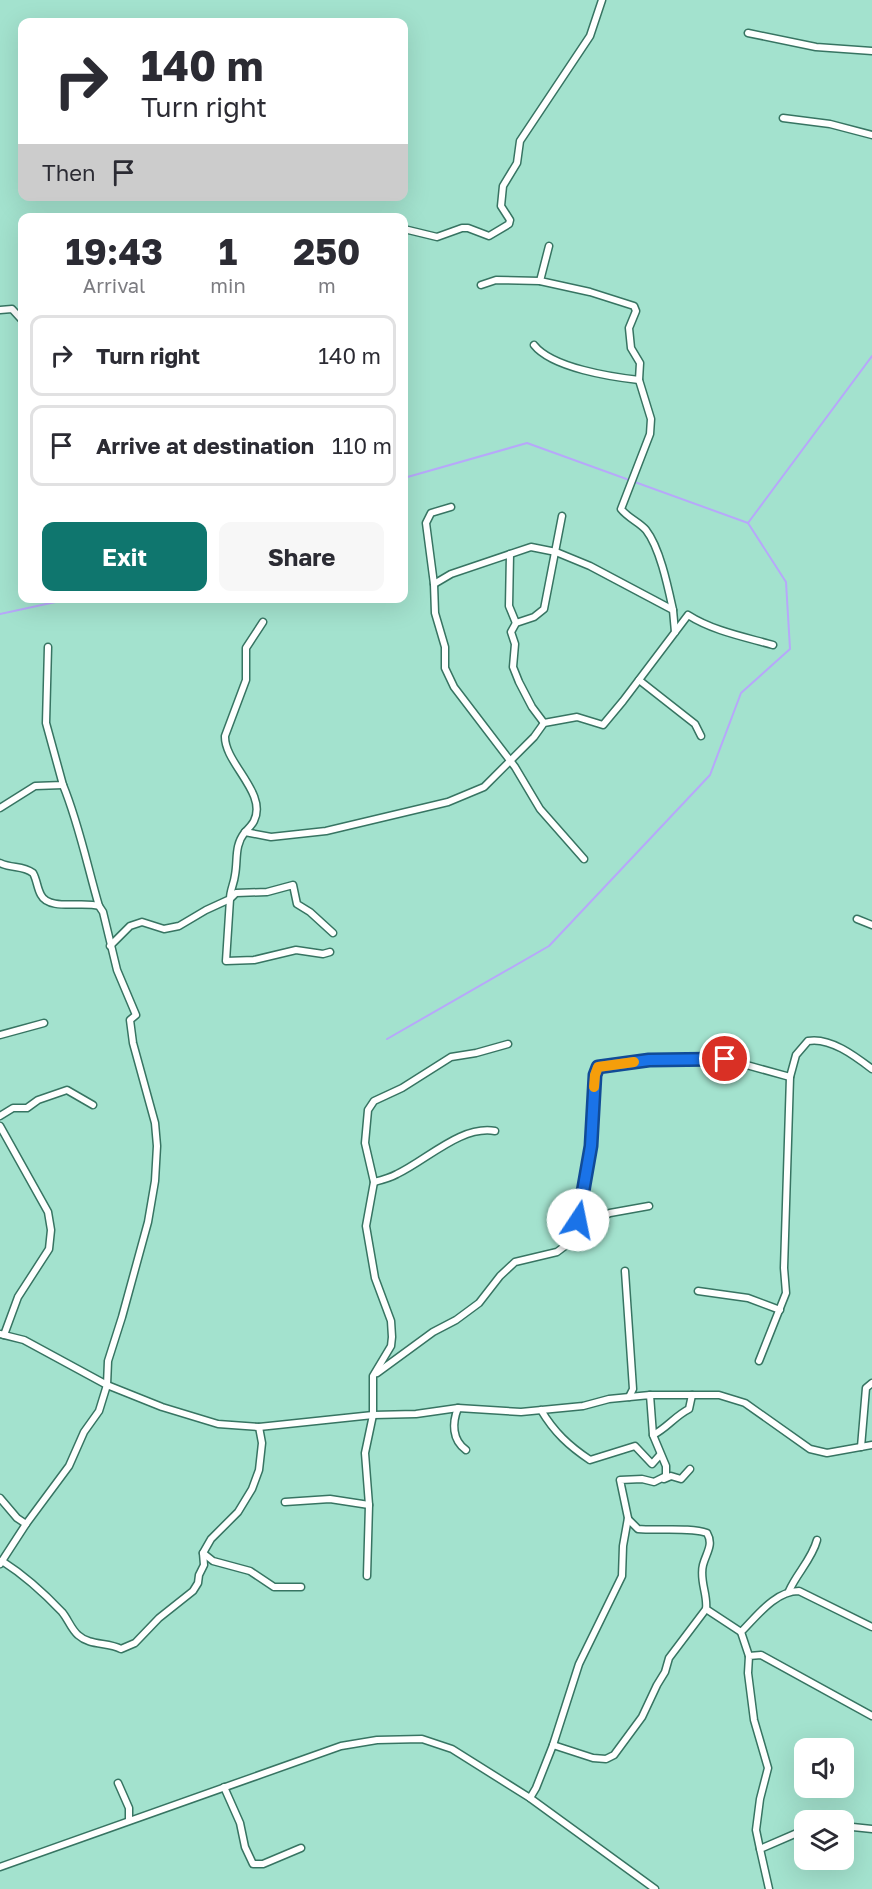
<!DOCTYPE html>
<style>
:root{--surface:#fff;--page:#f7f7f7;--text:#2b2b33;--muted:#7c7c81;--line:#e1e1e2;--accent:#0f766e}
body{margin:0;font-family:"Golos Text",sans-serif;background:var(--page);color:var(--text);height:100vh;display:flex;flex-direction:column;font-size:22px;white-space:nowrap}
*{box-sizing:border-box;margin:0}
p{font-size:20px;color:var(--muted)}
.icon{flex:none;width:33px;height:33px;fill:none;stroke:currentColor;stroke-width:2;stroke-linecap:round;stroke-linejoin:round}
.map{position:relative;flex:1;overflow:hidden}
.details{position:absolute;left:18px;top:213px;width:390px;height:390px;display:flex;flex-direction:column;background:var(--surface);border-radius:12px;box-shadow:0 6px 24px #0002}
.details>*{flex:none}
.top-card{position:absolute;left:18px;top:18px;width:390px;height:183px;border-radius:12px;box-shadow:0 6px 24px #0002;background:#fff;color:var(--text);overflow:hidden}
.tools{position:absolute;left:794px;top:1738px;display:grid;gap:12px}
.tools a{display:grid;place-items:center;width:60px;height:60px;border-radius:12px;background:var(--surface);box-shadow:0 6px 24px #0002;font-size:30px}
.pin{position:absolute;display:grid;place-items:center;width:51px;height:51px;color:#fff;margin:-26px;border:3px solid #fff;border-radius:50%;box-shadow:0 2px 6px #0007}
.me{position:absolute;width:66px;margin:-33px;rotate:11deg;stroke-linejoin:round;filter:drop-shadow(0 0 4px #0008)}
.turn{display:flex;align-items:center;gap:21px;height:126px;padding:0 24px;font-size:27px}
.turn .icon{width:78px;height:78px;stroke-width:2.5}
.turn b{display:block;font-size:42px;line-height:51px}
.then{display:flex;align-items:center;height:57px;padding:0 24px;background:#0003;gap:12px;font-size:22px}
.eta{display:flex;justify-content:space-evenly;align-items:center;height:102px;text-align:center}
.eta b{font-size:36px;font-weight:700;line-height:42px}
.primary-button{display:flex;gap:12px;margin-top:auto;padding:12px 24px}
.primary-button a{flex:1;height:69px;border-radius:12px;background:var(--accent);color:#fff;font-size:24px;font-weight:700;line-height:69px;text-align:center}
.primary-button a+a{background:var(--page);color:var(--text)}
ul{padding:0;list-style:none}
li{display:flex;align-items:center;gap:18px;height:81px;margin:0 12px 9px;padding:0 12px;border:3px solid var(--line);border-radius:12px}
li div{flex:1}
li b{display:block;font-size:22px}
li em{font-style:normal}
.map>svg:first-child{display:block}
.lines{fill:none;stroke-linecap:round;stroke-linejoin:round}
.stream{stroke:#b7a8fa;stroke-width:2}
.street-casing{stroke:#377462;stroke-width:9}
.street{stroke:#fff;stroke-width:6}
.route-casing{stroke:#114b97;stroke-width:15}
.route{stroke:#1a73e8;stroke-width:10}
.slow{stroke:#f59e0b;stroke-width:10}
</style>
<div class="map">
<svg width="872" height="1889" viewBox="0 0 872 1889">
<rect width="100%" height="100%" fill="#a3e2ce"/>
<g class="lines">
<!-- stream -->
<g class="stream">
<polyline points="404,478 527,443 748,523"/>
<polyline points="0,614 74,598"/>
<polyline points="387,1039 549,946 710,775 741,693 790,649 786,582 748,523 872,356"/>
</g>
<!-- street casing -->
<g class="street-casing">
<g id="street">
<polyline points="748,33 816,47 872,51"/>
<polyline points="783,118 830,124 872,135"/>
<polyline points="404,229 437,237 462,228 468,228 489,236 509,224 510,220 501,206 503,186 517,163 520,141 590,36 602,0"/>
<path d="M 549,246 L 540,281 L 590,292 L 634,306 L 636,311 L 629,328 L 631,348 L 640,363 L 639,380 L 651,419 L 650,434 L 621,509 C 628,518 639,522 646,530 C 660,548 668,587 673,610"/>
<polyline points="481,285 496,280 540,281"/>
<polyline points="0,310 12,309 22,320"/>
<path d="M 534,345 C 552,368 612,377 639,380"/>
<polyline points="451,507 431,513 426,523 434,584 435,613 445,647 445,668 454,687 515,767 540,809 584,859"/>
<polyline points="510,554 509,606 516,623"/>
<polyline points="434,584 451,574 531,547 556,552 590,566 673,610 675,632"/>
<polyline points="639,680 695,724 701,736"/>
<polyline points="544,723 532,707 519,682 513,667 515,644 511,632 516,623 534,617 544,609 562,516"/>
<path d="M 63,785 C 79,824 87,865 99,906"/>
<polyline points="0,808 35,786 63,785 46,723 48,647"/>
<path d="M 245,832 C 248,829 252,825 254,821 C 268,793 224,763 225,736 L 246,680 L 246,648 L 263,622"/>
<path d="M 0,863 C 13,869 22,865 33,873 C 37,880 37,888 41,895 C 49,911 83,901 99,906 L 103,912 L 117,970 L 136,1015 L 130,1020 L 133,1043 L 155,1123 L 157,1146 L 155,1181 L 148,1222 L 122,1317 L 108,1361 L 107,1385 L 99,1411 L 84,1432 L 69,1466 L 26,1524 L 0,1564"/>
<polyline points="857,919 872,925"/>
<path d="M 110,946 L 130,926 L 142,922 L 164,929 L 179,926 L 206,910 L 230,899 C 230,890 234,884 235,875 C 238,859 234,846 245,832 L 271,837 L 326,831 L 448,802 L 484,787 L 534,737 L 544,723 L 577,717 L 603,725 L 623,701 L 688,615 C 713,631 745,637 773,645"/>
<polyline points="330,952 323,954 296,950 254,960 226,961 230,899 236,893 267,892 293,885 297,904 310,912 333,933"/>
<polyline points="0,1035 44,1023"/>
<polyline points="0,1116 13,1108 27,1108 38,1100 67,1090 93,1105"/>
<polyline points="0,1126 48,1212 51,1230 49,1249 18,1297 4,1335"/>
<path d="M 374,1182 C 382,1180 390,1178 397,1174 C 427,1160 461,1125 495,1131"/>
<polyline points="576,1227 610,1213 649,1206"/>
<polyline points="625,1271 633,1389 629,1397"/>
<polyline points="698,1291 748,1298 780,1310"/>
<polyline points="0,1334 24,1340 107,1385 162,1407 218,1424 259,1427 373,1415 416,1414 458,1408 521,1412 583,1406 609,1399 650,1395 653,1435 666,1466 666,1476 654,1482 642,1479 620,1480 628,1518 623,1546 622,1576 579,1664 553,1745 536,1788 530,1798"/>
<path d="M 759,1361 L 786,1293 L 784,1268 L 790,1077 L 796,1055 L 808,1041 C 830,1037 855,1056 872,1069"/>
<polyline points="377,1373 433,1332 456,1320 479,1303 500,1276 515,1262 557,1252 569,1243 576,1227 592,1146 595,1075 598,1067 649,1060 725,1059 790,1077"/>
<polyline points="650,1395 719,1395 745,1403 810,1449 827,1453 872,1445"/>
<path d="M 458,1408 C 452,1423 452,1440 466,1450"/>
<path d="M 541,1410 C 554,1432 569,1446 590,1460 L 635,1446 L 652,1464 L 660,1455"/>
<path d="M 653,1435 C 667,1428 675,1416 689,1409 L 692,1395"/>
<polyline points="861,1447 866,1388 872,1383"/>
<polyline points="664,1479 671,1476 681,1479 690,1469"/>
<polyline points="0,1498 17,1518 26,1524"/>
<polyline points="285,1502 330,1499 369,1505"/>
<polyline points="203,1553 213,1561 250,1571 274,1587 301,1587"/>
<path d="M 2,1561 C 24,1575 44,1593 62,1612 C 68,1619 71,1629 78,1635 C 90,1646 107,1642 121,1649 L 135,1643 L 159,1618 L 193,1591 L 198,1583 L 199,1575 L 204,1565 L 203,1553 L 211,1539 L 238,1512 L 252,1489 L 259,1470 L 262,1443 L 259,1427"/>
<polyline points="367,1576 369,1505 365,1453 373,1415 373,1376 391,1346 392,1337 391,1321 375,1278 366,1226 374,1182 365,1143 368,1110 374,1101 402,1088 451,1057 476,1053 508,1044"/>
<path d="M 789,1591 C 797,1573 812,1559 817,1540"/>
<polyline points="706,1609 741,1632"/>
<path d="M 749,1656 L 741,1632 C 757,1616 775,1591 799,1591 L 872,1627"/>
<path d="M 553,1745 L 593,1758 L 606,1759 L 614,1755 L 642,1717 L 657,1685 L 665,1672 L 669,1658 L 706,1609 C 708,1595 699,1580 703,1565 C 706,1553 714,1545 707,1533 C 690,1527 658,1531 638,1529 L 628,1519"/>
<polyline points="118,1783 129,1808 129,1820"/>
<polyline points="224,1787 240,1823 245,1847 253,1864 263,1864 301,1848"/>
<polyline points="843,1826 872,1829"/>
<polyline points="760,1849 756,1830 760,1799 768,1768 754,1720 748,1673 749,1656 761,1655 872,1716"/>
<polyline points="0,1867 341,1746 377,1740 422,1739 452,1749 530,1798 655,1889"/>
<polyline points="769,1889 760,1849 804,1830"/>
</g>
</g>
<!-- street -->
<use href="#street" class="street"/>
</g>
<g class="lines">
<!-- route casing -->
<g class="route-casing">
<polyline id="route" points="578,1220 591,1146 595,1075 598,1067 649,1060 725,1059"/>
</g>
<!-- route -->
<use href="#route" class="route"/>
<!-- slow -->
<polyline class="slow" points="594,1087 595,1075 598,1067 634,1062"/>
</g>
</svg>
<div class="tools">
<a><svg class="icon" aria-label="sound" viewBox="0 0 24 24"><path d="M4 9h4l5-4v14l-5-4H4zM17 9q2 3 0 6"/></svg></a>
<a><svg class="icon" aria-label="layers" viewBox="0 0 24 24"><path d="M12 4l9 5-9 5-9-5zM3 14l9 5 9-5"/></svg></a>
</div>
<div class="pin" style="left:725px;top:1059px;background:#d93025"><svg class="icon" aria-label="arrive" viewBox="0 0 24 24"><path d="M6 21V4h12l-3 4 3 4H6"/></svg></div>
<svg class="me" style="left:578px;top:1220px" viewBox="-20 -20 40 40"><circle r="19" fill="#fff"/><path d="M0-13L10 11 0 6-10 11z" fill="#1a73e8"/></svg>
<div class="top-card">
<div class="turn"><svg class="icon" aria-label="right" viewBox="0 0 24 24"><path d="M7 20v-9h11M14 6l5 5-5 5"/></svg><div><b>140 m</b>Turn right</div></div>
<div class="then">Then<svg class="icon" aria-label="arrive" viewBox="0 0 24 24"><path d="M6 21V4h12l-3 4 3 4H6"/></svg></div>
</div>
<section class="details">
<div class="eta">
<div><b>19:43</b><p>Arrival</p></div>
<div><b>1</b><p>min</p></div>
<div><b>250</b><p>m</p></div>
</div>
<ul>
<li><svg class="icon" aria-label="right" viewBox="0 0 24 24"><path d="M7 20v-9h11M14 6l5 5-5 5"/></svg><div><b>Turn right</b></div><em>140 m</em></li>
<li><svg class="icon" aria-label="arrive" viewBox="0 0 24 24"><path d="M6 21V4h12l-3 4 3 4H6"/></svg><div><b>Arrive at destination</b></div><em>110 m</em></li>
</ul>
<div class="primary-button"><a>Exit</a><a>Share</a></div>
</section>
</div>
